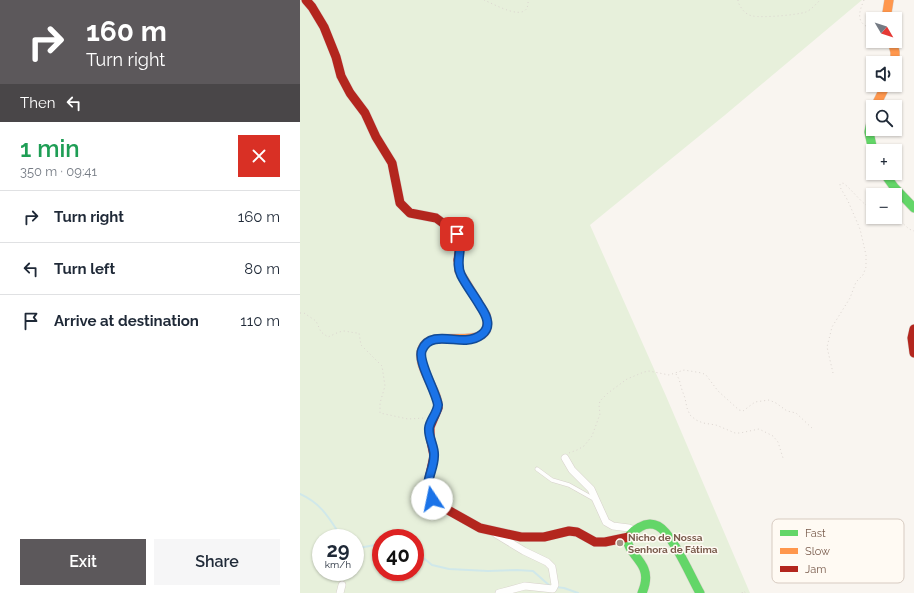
<!DOCTYPE html>
<meta charset="utf-8">
<style>
:root{--surface:#fff;--page:#f6f6f7;--text:#1f2937;--muted:#747a83;--line:#e0e1e3;--accent:#5c585b}
body{margin:0;font-family:Raleway,sans-serif;background:var(--page);color:var(--text);height:100vh;display:flex;flex-direction:column;font-size:15px;white-space:nowrap}
*{box-sizing:border-box;margin:0}
p{font-size:13px;color:var(--muted)}
.icon{flex:none;width:22px;height:22px;fill:none;stroke:currentColor;stroke-width:2;stroke-linecap:round;stroke-linejoin:round}
.map{position:relative;flex:1;overflow:hidden}
.side{display:flex;flex-direction:column;background:var(--surface);width:300px}
.side>*{flex:none}
.hud{background:#5c585b;color:#fff;overflow:hidden}
.needle{width:26px;rotate:129deg}
.buttons{position:absolute;left:566px;top:12px;display:grid;gap:8px}
.buttons a{display:grid;place-items:center;width:36px;height:36px;border-radius:0px;background:var(--surface);box-shadow:0 1px 3px #0004;font-size:20px}
.speed{position:absolute;left:12px;top:529px;display:flex;gap:8px;font-size:20px;font-weight:700;text-align:center}
.speed>*{display:grid;place-content:center;width:52px;height:52px;border-radius:50%;background:var(--surface);box-shadow:0 1px 3px #0004;line-height:1}
.speed small{font-size:10px;font-weight:400}
.speed .limit{border:6px solid #d22;background:#fff;color:#111}
.pin{position:absolute;display:grid;place-items:center;width:34px;height:34px;color:#fff;margin:-17px;border-radius:8px;box-shadow:0 2px 6px #0006}
.me{position:absolute;width:44px;margin:-22px;rotate:349deg;stroke-linejoin:round;filter:drop-shadow(0 0 3px #0008)}
.turn{display:flex;align-items:center;gap:14px;height:84px;padding:0 20px;font-size:18px}
.turn .icon{width:52px;height:52px;stroke-width:2.5}
.turn b{display:block;font-size:28px;line-height:34px}
.then{display:flex;align-items:center;height:38px;padding:0 20px;background:#0003;gap:8px;font-size:15px}
.round{display:grid;place-items:center;flex:none;width:42px;height:42px;border-radius:0px;background:var(--page)}
.overview{display:flex;align-items:center;justify-content:space-between;height:68px;padding:0 20px}
h1{font-size:24px;font-weight:600;line-height:30px;color:#1e9e55}
.primary-button{display:flex;gap:8px;margin-top:auto;padding:8px 20px}
.primary-button a{flex:1;height:46px;border-radius:0px;background:var(--accent);color:#fff;font-size:16px;font-weight:600;line-height:46px;text-align:center}
.primary-button a+a{background:var(--page);color:var(--text)}
ul{padding:0;list-style:none}
li{display:flex;align-items:center;gap:12px;height:52px;padding:0 20px;border-top:1px solid var(--line)}
li div{flex:1}
li b{display:block;font-size:15px}
li em{font-style:normal}
main{display:flex;flex:1;min-height:0}
.map>svg:first-child{display:block}
.green{fill:#e7f0db;fill-rule:evenodd}
.lines{fill:none;stroke-linecap:round;stroke-linejoin:round}
.stream{stroke:#d0e8ea;stroke-width:2}
.lane-casing{stroke:#d7d1cb;stroke-width:4.5}
.street-casing{stroke:#d7d1cb;stroke-width:8}
.fast-casing{stroke:#d9d2cb;stroke-width:10}
.slow-casing{stroke:#d9d2cb;stroke-width:10}
.jam-casing{stroke:#d9d2cb;stroke-width:10}
.path{stroke:#dcd5d0;stroke-width:1;stroke-dasharray:1 3;stroke-linecap:butt}
.lane{stroke:#fefefd;stroke-width:3.5}
.street{stroke:#fefefd;stroke-width:7}
.fast{stroke:#63d668;stroke-width:9}
.slow{stroke:#ff974d;stroke-width:9}
.jam{stroke:#b3261e;stroke-width:9}
.route-casing{stroke:#114b97;stroke-width:10}
.route{stroke:#1a73e8;stroke-width:7}
.poi-dot{fill:#a69286;stroke:#fffaf3;stroke-width:1.5}
.labels{text-anchor:middle;dominant-baseline:central;stroke-width:3;stroke-linejoin:round;paint-order:stroke}
.poi-label{font-size:10px;font-weight:bold;fill:#7a5c4d;stroke:#fffaf3;text-anchor:start}
.key{fill:#fffaf3;stroke:#d7cbc1;stroke-width:1}
.key-label{font-size:11px;fill:#7a5c4d}
</style>
<main>
<section class="side">
<div class="hud">
<div class="turn"><svg class="icon" aria-label="right" viewBox="0 0 24 24"><path d="M7 20v-9h11M14 6l5 5-5 5"/></svg><div><b>160 m</b>Turn right</div></div>
<div class="then">Then<svg class="icon" aria-label="left" viewBox="0 0 24 24"><path d="M17 20v-9H6M10 6l-5 5 5 5"/></svg></div>
</div>
<div class="overview"><div><h1>1 min</h1><p>350 m · 09:41</p></div><a class="round" style="background:#d93025;color:#fff"><svg class="icon" aria-label="close" viewBox="0 0 24 24"><path d="M6 6l12 12M18 6L6 18"/></svg></a></div>
<ul>
<li><svg class="icon" aria-label="right" viewBox="0 0 24 24"><path d="M7 20v-9h11M14 6l5 5-5 5"/></svg><div><b>Turn right</b></div><em>160 m</em></li>
<li><svg class="icon" aria-label="left" viewBox="0 0 24 24"><path d="M17 20v-9H6M10 6l-5 5 5 5"/></svg><div><b>Turn left</b></div><em>80 m</em></li>
<li><svg class="icon" aria-label="arrive" viewBox="0 0 24 24"><path d="M6 21V4h12l-3 4 3 4H6"/></svg><div><b>Arrive at destination</b></div><em>110 m</em></li>
</ul>
<div class="primary-button"><a>Exit</a><a>Share</a></div>
</section>
<div class="map">
<svg width="614" height="593" viewBox="0 0 614 593">
<rect width="100%" height="100%" fill="#f9f5f0"/>
<!-- green -->
<path class="green" d="M 0,0 L 562,0 L 425,115 L 290,225 L 366,396 L 450,593 L 0,593 ZM 21,538 L 55,538 L 55,572 L 21,572 ZM 81,538 L 115,538 L 115,572 L 81,572 Z"/>
<g class="lines">
<!-- stream -->
<g class="stream">
<path d="M 0,494 C 22,504 29,518 42,538"/>
<polyline points="55,547 64,547 81,544"/>
<polyline points="115,551 132,565 149,569 188,571 217,570 233,571 250,586"/>
<polyline points="256,587 264,588 278,593"/>
</g>
<!-- lane casing -->
<g class="lane-casing">
<polyline id="lane" points="237,469 252,480 269,485 294,499"/>
</g>
<!-- street casing -->
<g class="street-casing">
<g id="street">
<polyline points="265,458 272,470 291,489 306,522 313,526 329,528 334,530"/>
<polyline points="196,534 224,551 247,562 252,567 255,585 253,589 225,586 199,593"/>
<polyline points="40,593 42,585"/>
</g>
</g>
<!-- fast casing -->
<g class="fast-casing">
<g id="fast">
<polyline points="573,112 569,132 573,151"/>
<polyline points="584,173 594,187 614,208"/>
<path d="M 342,593 C 345,586 347,576 344,569 C 338,553 313,542 340,527 C 345,524 352,523 358,526 C 372,533 391,577 400,593"/>
</g>
</g>
<!-- slow casing -->
<g class="slow-casing">
<g id="slow">
<polyline points="586,19 589,0"/>
<polyline points="592,41 595,52 595,63"/>
<polyline points="575,107 586,85"/>
<path d="M 138,408 C 140,390 110,361 125,344 C 139,329 197,354 186,315 L 159,271 L 158,260"/>
</g>
</g>
<!-- jam casing -->
<g class="jam-casing">
<g id="jam">
<polyline points="6,0 12,7 24,27 36,57 41,76 50,93 65,113 76,137 92,163 100,203 110,213 136,218 155,232 159,238 160,244 158,260"/>
<polyline points="614,329 612,338 614,353"/>
<polyline points="138,408 130,427 130,436 134,456 127,488 131,497 139,505 180,528 221,537 244,537 269,531 277,532 295,542 305,542 329,537"/>
</g>
</g>
<!-- path -->
<g class="path">
<path d="M 184,0 C 196,5 230,25 228,0"/>
<path d="M 438,0 L 438,2 C 441,8 445,15 453,16 C 462,18 497,15 506,12 C 511,10 516,4 520,0"/>
<path d="M 564,0 C 558,14 556,24 573,29"/>
<polyline points="595,216 609,229 614,231"/>
<path d="M 0,313 L 4,313 L 16,321 L 21,332 L 28,337 C 33,335 39,331 45,331 C 50,332 54,333 59,333 L 61,345 L 82,366 L 85,386 L 80,403 L 80,413 L 108,419 L 125,418"/>
<path d="M 533,373 L 527,347 L 532,327 L 550,298 L 556,282 L 563,275 L 566,267 L 566,255 L 560,229 L 548,201 L 540,187 L 540,184 L 543,183 C 552,189 563,206 573,209"/>
<polyline points="376,374 379,379 382,390 385,398 387,408 390,415 396,420 403,423 416,425 435,433 440,433 459,429 473,436 478,442 483,458"/>
<polyline points="269,453 277,450 284,446 292,436 300,414 299,405 300,401 308,393 327,379 344,372 349,371 369,375 384,370 402,373 406,375 418,391 439,410 443,411 455,402 469,400 476,403 487,411 496,413 513,429"/>
<polyline points="442,593 443,591 446,593"/>
</g>
<!-- lane -->
<use href="#lane" class="lane"/>
<!-- street -->
<use href="#street" class="street"/>
<!-- fast -->
<use href="#fast" class="fast"/>
<!-- slow -->
<use href="#slow" class="slow"/>
<!-- jam -->
<use href="#jam" class="jam"/>
</g>
<g class="lines">
<!-- route casing -->
<g class="route-casing">
<path id="route" d="M 132,499 C 122,483 134,472 134,456 C 135,447 128,438 129,428 C 130,420 137,414 138,405 C 136,391 117,361 122,350 C 129,332 152,341 166,340 C 177,339 190,333 187,320 C 186,314 182,309 179,304 C 173,294 166,285 161,275 C 154,261 165,247 157,234"/>
</g>
<!-- route -->
<use href="#route" class="route"/>
</g>
<!-- markers -->
<circle class="poi-dot" cx="320" cy="543" r="4"/>
<g class="labels">
<!-- poi labels -->
<g class="poi-label">
<text x="328" y="537">Nicho de Nossa<tspan x="328" dy="12">Senhora de Fátima</tspan></text>
</g>
</g>
<!-- legend -->
<rect x="472" y="519" width="132" height="64" rx="6" class="key"/>
<rect x="480" y="530" width="18" height="6" fill="#63d668"/>
<rect x="480" y="548" width="18" height="6" fill="#ff974d"/>
<rect x="480" y="566" width="18" height="6" fill="#b3261e"/>
<g class="key-label">
<text x="505" y="537">Fast</text>
<text x="505" y="555">Slow</text>
<text x="505" y="573">Jam</text>
</g>
</svg>
<div class="buttons">
<a><svg class="needle" viewBox="-14 -14 28 28"><path d="M0-13l5 13h-10z" fill="#e53935"/><path d="M0 13l5-13h-10z" fill="#747a83"/></svg></a>
<a><svg class="icon" aria-label="sound" viewBox="0 0 24 24"><path d="M4 9h4l5-4v14l-5-4H4zM17 9q2 3 0 6"/></svg></a>
<a><svg class="icon" aria-label="search" viewBox="0 0 24 24"><circle cx="10" cy="10" r="6"/><path d="M15 15l6 6"/></svg></a>
<a>+</a>
<a>−</a>
</div>
<div class="speed"><div>29<small>km/h</small></div><div class="limit">40</div></div>
<div class="pin" style="left:157px;top:234px;background:#d93025"><svg class="icon" aria-label="arrive" viewBox="0 0 24 24"><path d="M6 21V4h12l-3 4 3 4H6"/></svg></div>
<svg class="me" style="left:132px;top:499px" viewBox="-20 -20 40 40"><circle r="19" fill="#fff"/><path d="M0-13L10 11 0 6-10 11z" fill="#1a73e8"/></svg>
</div>
</main>
